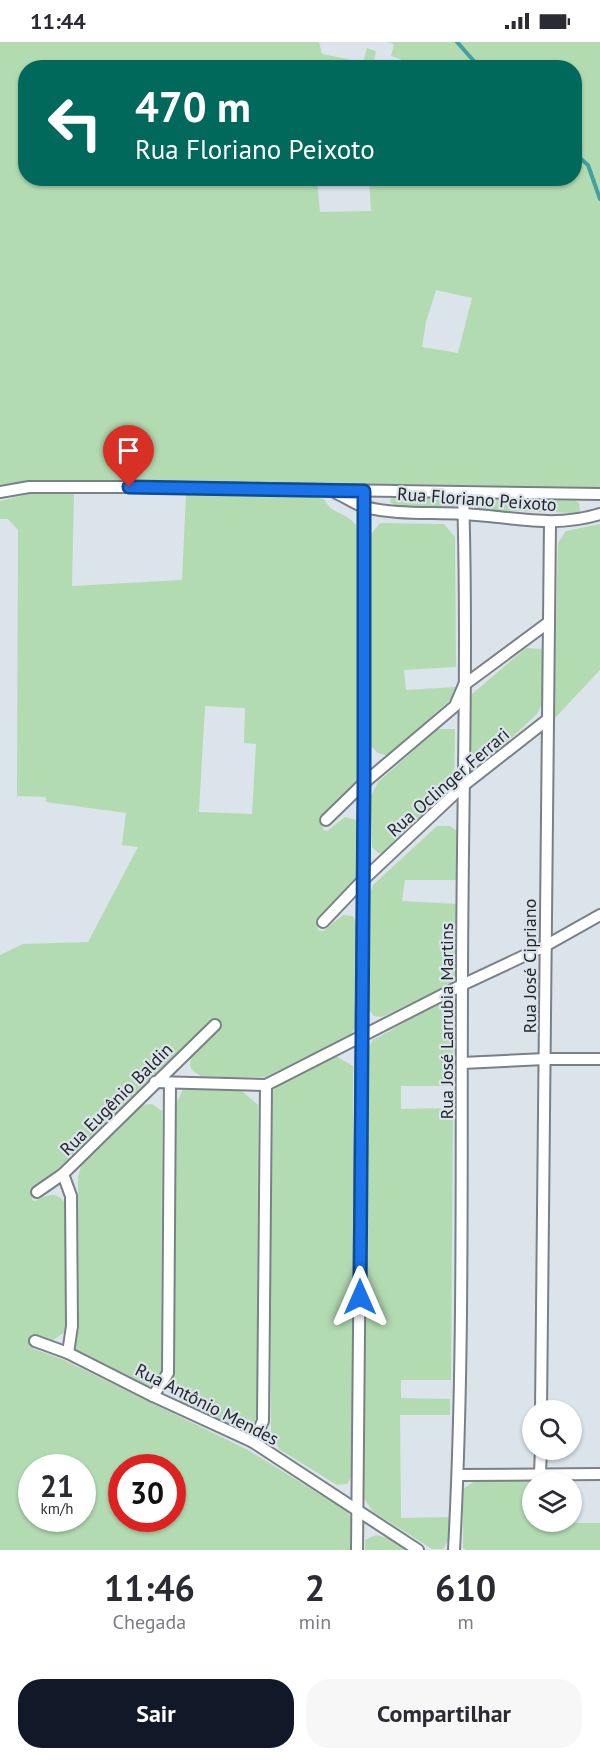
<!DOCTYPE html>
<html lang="pt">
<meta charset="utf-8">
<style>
:root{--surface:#fff;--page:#f7f7f7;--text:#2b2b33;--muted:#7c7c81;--accent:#111827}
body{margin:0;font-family:"PT Sans",sans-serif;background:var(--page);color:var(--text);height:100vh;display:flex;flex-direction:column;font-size:22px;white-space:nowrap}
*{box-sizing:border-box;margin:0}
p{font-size:20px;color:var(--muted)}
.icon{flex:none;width:33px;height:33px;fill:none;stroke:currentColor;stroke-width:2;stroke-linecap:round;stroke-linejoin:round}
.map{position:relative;height:1508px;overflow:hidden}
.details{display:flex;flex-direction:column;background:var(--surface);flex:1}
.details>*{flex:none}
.banner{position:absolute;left:18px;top:18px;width:564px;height:126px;border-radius:24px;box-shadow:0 2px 4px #0004;background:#00695c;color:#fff;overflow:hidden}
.fabs{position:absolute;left:522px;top:1358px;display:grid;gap:12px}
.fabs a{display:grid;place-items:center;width:60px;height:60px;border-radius:50%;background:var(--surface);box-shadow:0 2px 4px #0004;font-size:30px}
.speed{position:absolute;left:18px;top:1412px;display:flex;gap:12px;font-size:30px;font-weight:700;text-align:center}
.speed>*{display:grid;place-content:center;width:78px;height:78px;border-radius:50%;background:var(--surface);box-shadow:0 2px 4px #0004;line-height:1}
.speed small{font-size:15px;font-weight:400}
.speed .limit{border:9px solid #d22;background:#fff;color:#111}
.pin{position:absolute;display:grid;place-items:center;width:51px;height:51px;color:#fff;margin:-62px -26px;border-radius:50% 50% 50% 0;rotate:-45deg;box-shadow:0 0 6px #0007}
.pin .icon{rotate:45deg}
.me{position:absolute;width:66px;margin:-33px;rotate:0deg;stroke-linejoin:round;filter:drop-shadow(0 0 4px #0008)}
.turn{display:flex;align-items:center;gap:21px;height:126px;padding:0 18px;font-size:27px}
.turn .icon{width:78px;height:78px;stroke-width:2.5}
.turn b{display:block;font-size:42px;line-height:51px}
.eta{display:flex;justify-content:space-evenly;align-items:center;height:102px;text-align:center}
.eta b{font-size:36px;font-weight:800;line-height:42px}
.button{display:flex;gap:12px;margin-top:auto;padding:12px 18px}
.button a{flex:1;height:69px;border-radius:24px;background:var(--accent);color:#fff;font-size:24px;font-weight:800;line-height:69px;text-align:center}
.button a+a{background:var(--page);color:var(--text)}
.status{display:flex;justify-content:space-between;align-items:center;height:42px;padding:0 30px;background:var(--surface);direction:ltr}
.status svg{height:16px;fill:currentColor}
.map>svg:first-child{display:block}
.green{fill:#b3dbb2;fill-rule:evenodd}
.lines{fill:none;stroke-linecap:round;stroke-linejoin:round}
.stream{stroke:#45a0a1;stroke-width:4}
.minor-casing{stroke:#798087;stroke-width:14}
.minor{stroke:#fff;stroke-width:10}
.route-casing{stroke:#114b97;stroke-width:15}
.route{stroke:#1a73e8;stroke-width:10}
.labels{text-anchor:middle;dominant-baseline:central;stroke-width:4.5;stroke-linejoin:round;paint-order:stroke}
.street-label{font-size:18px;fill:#222527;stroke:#dbe3eb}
</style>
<div class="status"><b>11:44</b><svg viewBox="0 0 49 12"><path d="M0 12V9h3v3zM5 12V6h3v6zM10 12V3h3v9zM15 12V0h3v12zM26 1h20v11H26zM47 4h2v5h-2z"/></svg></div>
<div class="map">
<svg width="600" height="1508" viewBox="0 0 600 1508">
<rect width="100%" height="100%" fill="#dbe3eb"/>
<!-- green -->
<g class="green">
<path d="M 0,0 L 319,0 L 322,12 L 363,20 L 367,6 L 376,9 L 373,26 L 26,26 L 26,136 L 317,137 L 320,170 L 371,169 L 369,137 L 574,136 L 574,26 L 398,25 L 401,17 L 391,14 L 394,2 L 386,0 L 600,0 L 600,446 L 397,442 L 333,443 L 129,438 L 30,439 L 0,444 ZM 436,248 L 472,256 L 458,311 L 422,305 L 426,280 Z"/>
<path d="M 29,452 L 74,452 L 72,544 L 182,538 L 186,453 L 311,454 L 324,457 C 331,474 352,470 358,488 L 358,736 L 354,746 L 323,774 L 321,779 L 323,787 L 327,789 L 345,775 L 357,778 C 357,797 362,822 355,840 C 347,858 318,865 318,888 L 323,889 L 343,873 L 353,874 L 357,883 L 355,985 L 351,993 L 265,1035 L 204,1036 L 193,1029 L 190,1024 L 191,1015 L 217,989 L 219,984 L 211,980 L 59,1126 L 36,1144 L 31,1150 L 32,1158 L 35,1159 C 48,1153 57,1148 66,1163 L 67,1282 L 65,1290 L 53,1298 L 34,1292 L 31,1293 L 30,1301 L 34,1307 L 64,1318 L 248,1408 L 347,1469 L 351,1476 L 352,1508 L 0,1508 L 0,913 L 23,902 L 88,900 L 138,805 L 122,803 L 126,771 L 46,760 L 46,755 L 17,754 L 18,488 L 8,477 L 0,477 L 0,459 ZM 205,664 L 245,666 L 244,701 L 256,702 L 252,772 L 199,770 ZM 32,1425 L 82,1425 L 82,1476 L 32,1476 ZM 122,1425 L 172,1425 L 172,1476 L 122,1476 Z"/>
<polygon points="395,455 453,455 456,462 450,466 397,465 390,460 391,457"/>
<polygon points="481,457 576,459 579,461 580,469 577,471 480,468 475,463 476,459"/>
<polygon points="380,481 444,482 455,495 456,625 404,628 406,648 456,645 451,657 388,714 378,711 371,704 371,492"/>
<polygon points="600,482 600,628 554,677 558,501 566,489"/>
<polygon points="526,606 542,607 543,660 537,672 488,718 478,720 471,714 469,662 472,652"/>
<polygon points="438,687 455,687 454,745 386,811 378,811 372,805 371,754 378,740"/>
<polygon points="437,784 450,784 457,789 457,838 405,838 402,859 457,862 457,933 449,943 382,975 374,974 369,968 368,856 373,843"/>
<polygon points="438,962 453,970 453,1044 401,1044 401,1067 453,1066 451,1338 401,1338 401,1356 450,1357 450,1373 400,1373 401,1476 450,1475 449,1497 443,1507 432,1507 372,1469 364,1456 367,1008 373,998"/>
<polygon points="334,1013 353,1024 354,1430 347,1442 337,1443 279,1407 271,1391 270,1054 276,1044"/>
<polygon points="183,1047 242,1049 258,1063 257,1375 252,1384 242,1388 184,1363 173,1350 176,1062"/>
<polygon points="152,1062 162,1069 161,1330 156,1341 148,1344 77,1309 75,1305 79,1286 78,1135 82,1121 138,1063"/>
<path d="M 573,1438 L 574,1481 L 600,1481 L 600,1508 L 466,1508 L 463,1506 L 463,1447 L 475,1439 ZM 532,1440 L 572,1440 L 572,1479 L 532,1479 Z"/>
<polygon points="376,1493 387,1496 407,1508 365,1508 365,1498"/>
</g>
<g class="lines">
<!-- stream -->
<g class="stream">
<polyline points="457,0 480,26"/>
<polyline points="574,111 588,123 600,157"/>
</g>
<!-- minor casing -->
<g class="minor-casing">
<g id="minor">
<polyline points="0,450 29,445 129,445 600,452"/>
<path d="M 336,451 C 346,455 356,463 365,465 C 396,473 431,470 462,472 C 511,474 552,487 600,472"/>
<polyline points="326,778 364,741 455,664 464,643 549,580"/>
<polyline points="323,880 363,838 464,743 547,678"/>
<polyline points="462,1021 545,1017 600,1017"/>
<polyline points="155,1040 266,1043 462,943 545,904 600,873"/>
<polyline points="63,1132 71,1154 72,1284 68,1311"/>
<polyline points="37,1150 63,1132 215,983"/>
<polyline points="35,1299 68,1311 153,1354 253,1400 418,1508"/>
<polyline points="153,1354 168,1331 170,1041"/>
<polyline points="541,1368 550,480"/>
<polyline points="253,1400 263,1379 266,1043"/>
<polyline points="540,1431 541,1407"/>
<polyline points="458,1433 600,1432"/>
<polyline points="357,1508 364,741 364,449"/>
<path d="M 454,1508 C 464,1321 461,1132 462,945 C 462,780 468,615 463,451"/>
</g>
</g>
<!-- minor -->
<use href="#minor" class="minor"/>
</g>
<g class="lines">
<!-- route casing -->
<g class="route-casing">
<polyline id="route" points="129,445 364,449 364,741 360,1255"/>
</g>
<!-- route -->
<use href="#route" class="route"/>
</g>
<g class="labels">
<!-- street labels -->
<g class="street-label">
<text transform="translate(477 457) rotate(4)">Rua Floriano Peixoto</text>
<text transform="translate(448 740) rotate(-41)">Rua Oclinger Ferrari</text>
<text transform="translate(529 924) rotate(-90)">Rua José Cipriano</text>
<text transform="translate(446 979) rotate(-90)">Rua José Larrubia Martins</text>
<text transform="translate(116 1057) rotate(-45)">Rua Eugênio Baldin</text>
<text transform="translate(207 1362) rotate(27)">Rua Antônio Mendes</text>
</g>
</g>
</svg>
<div class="fabs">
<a><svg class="icon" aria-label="search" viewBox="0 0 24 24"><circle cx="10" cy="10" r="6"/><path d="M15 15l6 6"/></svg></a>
<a><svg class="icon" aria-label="layers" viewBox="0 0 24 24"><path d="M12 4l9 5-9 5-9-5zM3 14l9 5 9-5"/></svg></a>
</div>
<div class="speed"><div>21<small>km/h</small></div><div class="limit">30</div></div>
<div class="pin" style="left:129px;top:445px;background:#d93025"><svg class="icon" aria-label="arrive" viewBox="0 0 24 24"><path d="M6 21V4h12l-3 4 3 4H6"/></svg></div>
<svg class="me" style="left:360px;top:1255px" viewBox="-20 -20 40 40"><path d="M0-17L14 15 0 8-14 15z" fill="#1a73e8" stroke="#fff" stroke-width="4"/></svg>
<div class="banner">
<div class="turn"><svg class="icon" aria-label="left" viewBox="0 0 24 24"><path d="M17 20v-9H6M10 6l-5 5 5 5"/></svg><div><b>470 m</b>Rua Floriano Peixoto</div></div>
</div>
</div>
<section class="details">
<div class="eta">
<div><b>11:46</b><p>Chegada</p></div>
<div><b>2</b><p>min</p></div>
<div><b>610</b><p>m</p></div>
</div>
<div class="button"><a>Sair</a><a>Compartilhar</a></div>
</section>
